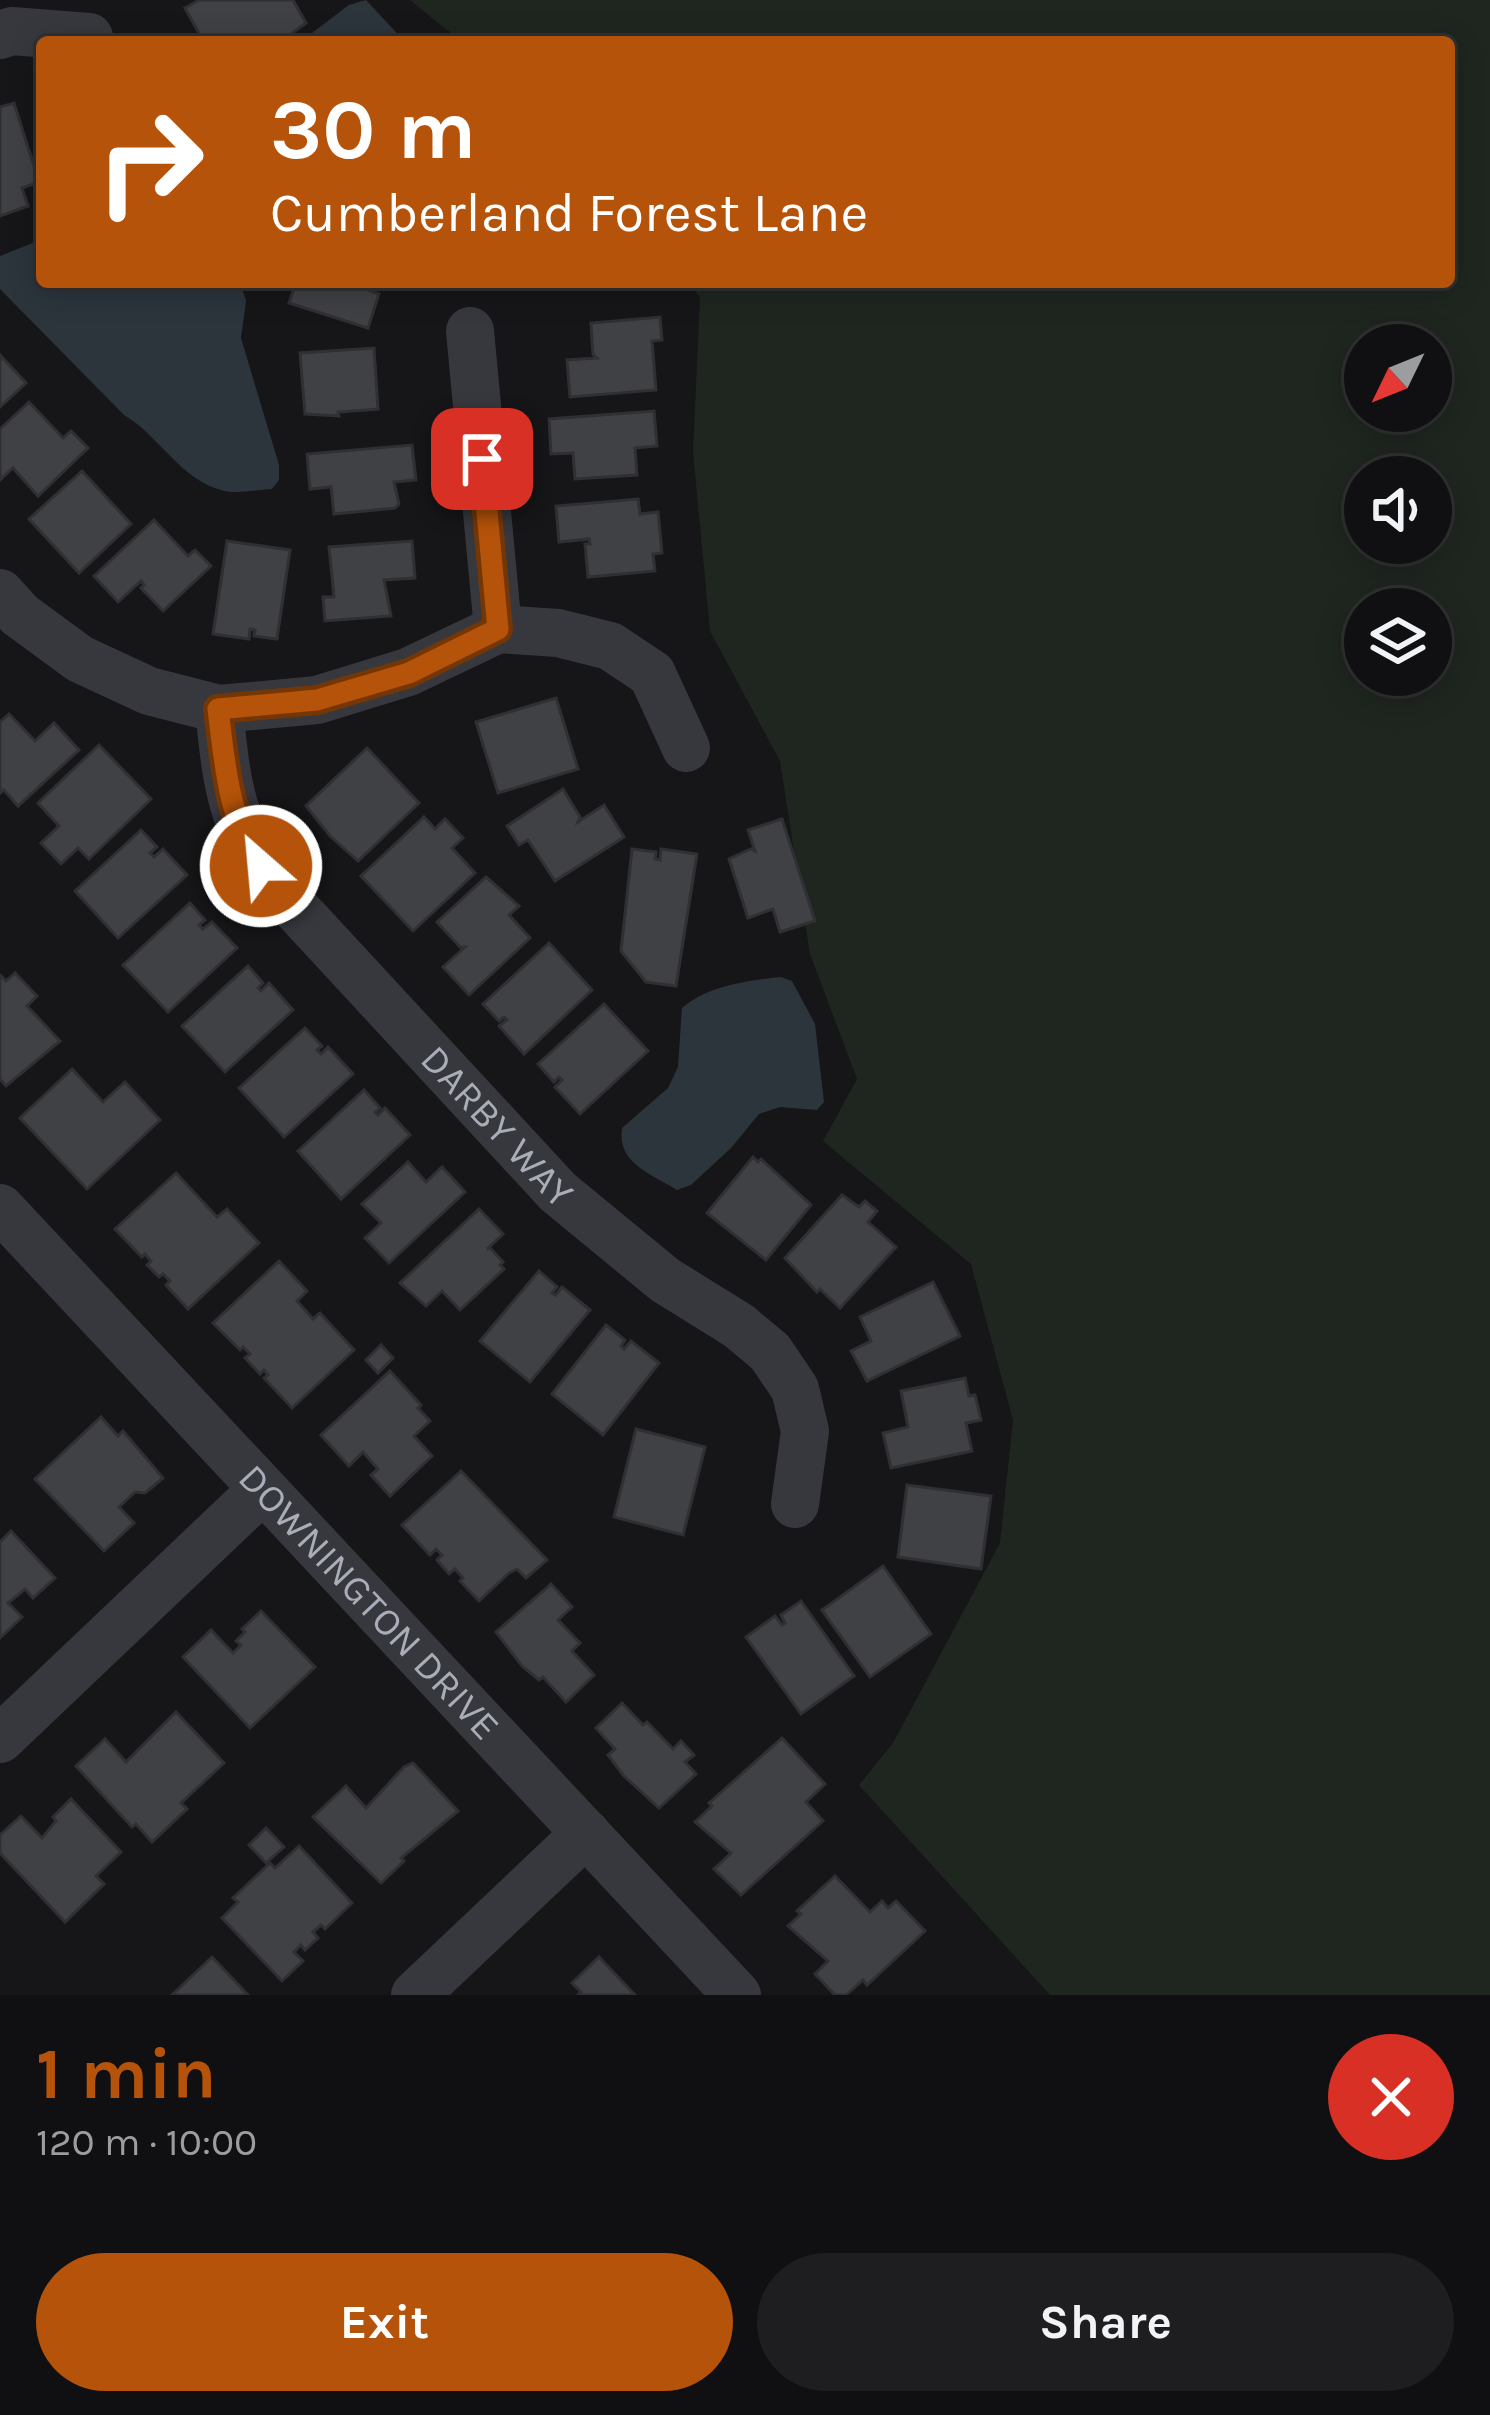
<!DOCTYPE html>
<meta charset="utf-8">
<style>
:root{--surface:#101012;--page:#1e1e20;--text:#f1f3f6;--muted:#9c9d9f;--line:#303032;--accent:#b45309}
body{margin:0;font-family:Karla,sans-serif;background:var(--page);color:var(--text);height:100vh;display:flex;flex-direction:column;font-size:45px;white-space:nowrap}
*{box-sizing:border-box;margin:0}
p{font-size:39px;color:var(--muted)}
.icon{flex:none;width:66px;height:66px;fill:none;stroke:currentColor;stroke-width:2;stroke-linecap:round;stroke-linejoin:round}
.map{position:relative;height:1995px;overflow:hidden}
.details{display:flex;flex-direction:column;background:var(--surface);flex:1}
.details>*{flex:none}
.guide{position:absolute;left:36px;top:36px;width:1419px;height:252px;border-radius:12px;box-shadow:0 6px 30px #0003,0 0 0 3px var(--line);background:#b45309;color:#fff;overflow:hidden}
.needle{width:78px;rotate:227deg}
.tools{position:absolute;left:1344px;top:324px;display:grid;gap:24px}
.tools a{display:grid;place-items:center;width:108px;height:108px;border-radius:50%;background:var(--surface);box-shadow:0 6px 30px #0003,0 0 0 3px var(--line);font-size:60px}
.pin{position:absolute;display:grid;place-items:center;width:102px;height:102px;color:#fff;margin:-51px;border-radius:24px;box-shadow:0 6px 18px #0006}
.me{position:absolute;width:132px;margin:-66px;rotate:333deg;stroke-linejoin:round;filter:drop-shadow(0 0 9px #0008)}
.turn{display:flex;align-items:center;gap:42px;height:252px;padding:0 36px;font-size:54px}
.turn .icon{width:156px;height:156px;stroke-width:2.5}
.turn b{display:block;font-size:84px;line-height:102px}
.round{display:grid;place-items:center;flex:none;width:126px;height:126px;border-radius:63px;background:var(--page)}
.overview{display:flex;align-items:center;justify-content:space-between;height:204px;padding:0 36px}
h1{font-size:72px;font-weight:700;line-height:90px;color:var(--accent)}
.primary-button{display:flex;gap:24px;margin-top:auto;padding:24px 36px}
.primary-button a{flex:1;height:138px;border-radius:72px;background:var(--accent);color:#fff;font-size:48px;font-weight:700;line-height:138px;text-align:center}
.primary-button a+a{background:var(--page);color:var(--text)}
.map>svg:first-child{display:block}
.green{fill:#1e261f;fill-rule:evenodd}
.water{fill:#2c353c}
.building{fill:#404145;stroke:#303034;stroke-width:3}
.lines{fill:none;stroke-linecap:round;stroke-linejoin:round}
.minor{stroke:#37383d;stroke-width:48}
.route-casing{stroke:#753606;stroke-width:30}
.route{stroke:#b45309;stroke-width:21}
.labels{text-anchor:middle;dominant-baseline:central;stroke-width:12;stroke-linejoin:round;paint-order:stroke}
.street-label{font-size:39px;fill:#a8adb8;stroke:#111113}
</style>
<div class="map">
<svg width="1490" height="1995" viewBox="0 0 1490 1995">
<rect width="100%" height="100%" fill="#161618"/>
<!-- green -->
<path class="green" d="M 410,0 L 1490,0 L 1490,1995 L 1050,1995 L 859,1785 L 893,1743 L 1000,1543 L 1013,1420 L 971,1264 L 823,1141 L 857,1079 L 810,954 L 780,761 L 710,631 L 693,452 L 700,298 L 690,282 L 1449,282 L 1449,42 L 462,42 ZM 1365,345 L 1431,345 L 1431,411 L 1365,411 ZM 1365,477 L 1431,477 L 1431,543 L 1365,543 ZM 1365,609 L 1431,609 L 1431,675 L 1365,675 Z"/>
<!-- water -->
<g class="water">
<polygon points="366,0 405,42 300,42 349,5"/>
<path d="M 40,240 L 42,282 L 240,282 L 246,301 L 241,338 L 279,465 L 279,480 L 272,489 C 257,490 237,494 224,491 C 180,480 160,436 124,415 L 0,289 L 0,256 Z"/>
<path d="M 781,977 L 792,981 L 815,1024 L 824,1102 L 817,1110 L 780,1107 L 759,1114 L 731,1148 L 691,1185 L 677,1190 C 652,1174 617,1164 622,1128 L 668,1088 L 678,1067 L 682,1008 C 709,985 747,981 781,977 Z"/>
</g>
<!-- building -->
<g class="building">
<polygon points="199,0 293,0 306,23 280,42 204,42 185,8"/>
<polygon points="14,103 39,182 22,188 28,206 0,216 0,107"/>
<polygon points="296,282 355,282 354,285 379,294 368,328 289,303"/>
<polygon points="660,317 662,340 652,341 656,390 570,397 567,360 597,358 593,354 591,323"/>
<polygon points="374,348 378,409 338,412 339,416 305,414 300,353"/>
<polygon points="0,355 26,383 0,407"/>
<polygon points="29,402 63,438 71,431 88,448 38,496 13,468 0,480 0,429"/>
<polygon points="654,411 657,446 635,448 637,475 575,479 573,453 551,454 549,419"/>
<polygon points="412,445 416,480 394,482 399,504 395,508 334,514 331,487 310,489 307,454"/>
<polygon points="82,471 131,524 79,573 29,519"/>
<polygon points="638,499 640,514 658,512 662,553 653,554 655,571 588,577 585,544 590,544 589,539 559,542 556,506"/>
<polygon points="154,520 188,556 195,550 211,566 163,611 141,588 144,585 141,581 118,602 94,576"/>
<polygon points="227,541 290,550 277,639 254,636 255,630 250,629 249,639 213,634"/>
<polygon points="412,541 415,578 384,580 391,616 325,621 323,597 334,597 329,547"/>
<polygon points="556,698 578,769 498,793 476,722"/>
<polygon points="9,714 35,741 54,723 79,750 18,806 4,790 0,793 0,722"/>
<polygon points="99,745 151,799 89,859 78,848 61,864 41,843 59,826 38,803"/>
<polygon points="367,748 419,803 358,861 330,836 306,806"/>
<polygon points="563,789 580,817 578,822 604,805 624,837 555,881 528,840 519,845 507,826"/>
<polygon points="424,817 435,829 445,819 463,838 452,848 475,873 413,931 361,876"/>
<polygon points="782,819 815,921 780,932 773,909 748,918 729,859 751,849 755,851 748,830"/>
<polygon points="141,830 157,847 150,853 154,857 163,849 187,875 118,938 75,891"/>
<polygon points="632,849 656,852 655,859 660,860 661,849 697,854 676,986 646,982 621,951"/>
<polygon points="486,877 519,906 509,915 530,938 469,995 443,967 465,947 460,947 437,922"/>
<polygon points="190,903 205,920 199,925 203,929 212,922 237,948 168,1012 123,965"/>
<polygon points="549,943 592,990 524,1054 499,1026 507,1020 504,1017 499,1021 483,1004"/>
<polygon points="248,966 263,983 258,988 261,991 269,983 293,1010 225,1072 182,1026"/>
<polygon points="15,973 37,996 27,1006 60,1041 6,1086 0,1079 0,975 6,981"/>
<polygon points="604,1004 648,1051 580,1114 555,1087 562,1080 559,1077 554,1082 538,1064"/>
<polygon points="305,1028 322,1046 317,1050 321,1054 328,1047 353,1074 284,1137 239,1088"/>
<polygon points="72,1069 103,1102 125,1082 160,1120 87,1189 20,1118"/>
<polygon points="364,1090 380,1108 375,1112 378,1115 385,1108 410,1135 341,1199 298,1151"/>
<polygon points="753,1157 758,1162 761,1159 811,1205 766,1260 707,1213"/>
<polygon points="408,1162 426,1182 442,1167 465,1192 389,1263 365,1238 381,1223 362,1204"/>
<polygon points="176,1173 217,1217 227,1209 259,1243 188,1309 166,1285 170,1281 163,1274 159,1277 147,1265 151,1261 145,1254 142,1257 115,1229"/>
<polygon points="842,1195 859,1207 865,1201 877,1211 868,1222 896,1247 840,1308 820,1289 817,1292 785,1258"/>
<polygon points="479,1209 503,1234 487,1249 490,1248 503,1262 500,1265 504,1269 460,1310 442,1291 426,1306 400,1283"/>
<polygon points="279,1261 307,1291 297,1301 313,1319 320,1313 354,1350 292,1408 264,1378 268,1375 264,1370 260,1374 245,1358 250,1354 243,1347 240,1350 213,1323"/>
<polygon points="539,1271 557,1287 552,1293 556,1295 562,1287 590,1310 530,1382 480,1341"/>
<polygon points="933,1282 960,1336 867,1381 851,1351 871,1341 860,1317"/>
<polygon points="606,1325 625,1340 621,1346 624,1349 631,1341 659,1363 603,1435 552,1394"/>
<polygon points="381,1345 393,1358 378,1373 366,1360"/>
<polygon points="390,1371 421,1405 418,1408 430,1421 414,1436 432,1456 390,1496 371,1475 378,1469 363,1452 349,1466 321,1435"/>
<polygon points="965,1378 969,1396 975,1395 981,1420 966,1423 972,1451 891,1468 883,1433 908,1427 901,1391"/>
<polygon points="101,1417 118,1436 123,1431 163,1478 145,1493 135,1492 119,1507 134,1523 104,1551 35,1479"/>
<polygon points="636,1429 705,1447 683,1535 614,1517"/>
<polygon points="461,1471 547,1560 526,1578 517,1569 509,1573 479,1601 460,1581 463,1578 455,1569 449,1574 437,1560 442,1555 436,1549 430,1555 402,1525"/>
<polygon points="907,1485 991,1496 981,1569 898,1557"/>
<polygon points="11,1531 55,1578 33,1598 25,1589 8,1603 22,1617 0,1638 0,1542"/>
<polygon points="883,1566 931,1634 870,1677 822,1610"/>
<polygon points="551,1584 572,1607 558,1620 580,1643 572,1651 594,1675 566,1702 543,1677 539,1680 522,1666 496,1632"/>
<polygon points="801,1601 854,1676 801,1714 746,1637 775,1616 782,1625 785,1623 781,1615"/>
<polygon points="261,1611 315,1667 250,1728 183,1657 211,1630 233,1653 241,1645 236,1641 245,1632 242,1629"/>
<polygon points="622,1703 643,1725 647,1722 673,1749 681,1741 694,1755 685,1762 696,1774 659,1808 623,1775 608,1755 615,1749 596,1728"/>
<polygon points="176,1712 224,1763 181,1803 187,1809 152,1842 136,1824 132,1827 76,1766 105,1739 126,1762"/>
<polygon points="782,1738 825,1784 806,1802 823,1821 741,1895 714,1869 731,1853 695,1822 712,1806 709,1803"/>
<polygon points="413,1763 458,1811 401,1858 404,1861 381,1883 313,1817 346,1786 366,1808 404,1767"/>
<polygon points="71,1799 121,1852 96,1876 104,1884 65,1922 0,1853 0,1835 21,1816 42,1838 56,1821 53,1817"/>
<polygon points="266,1828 284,1847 266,1863 249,1845"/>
<polygon points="299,1846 352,1903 325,1929 321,1925 313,1932 318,1938 305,1950 301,1945 294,1952 303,1961 282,1981 222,1918 238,1902 233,1898 270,1863 275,1868"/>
<polygon points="835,1876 870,1912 882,1901 888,1908 896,1901 925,1931 867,1985 863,1980 846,1995 835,1995 815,1974 828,1961 788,1926 801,1914 797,1911"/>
<polygon points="212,1957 248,1995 172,1995"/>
<polygon points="599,1957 635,1995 578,1995 581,1992 572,1983"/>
</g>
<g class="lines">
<!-- minor -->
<g class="minor">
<polyline points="0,35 12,31 89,37"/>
<polyline points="470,331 498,629"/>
<polyline points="0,593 20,615 80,659 149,691 219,709 317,700 408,672 498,629 558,633 610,646 652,674 686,748"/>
<path id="s1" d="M 219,709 C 227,786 230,821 275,886 L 558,1192 L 665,1280 L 739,1326 L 770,1352 L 795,1389 L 805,1431 L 795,1504"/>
<path id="s2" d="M 0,1208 L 737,1995"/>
<polyline points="0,1739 262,1490"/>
<polyline points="415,1995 586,1833"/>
</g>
</g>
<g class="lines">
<!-- route casing -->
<g class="route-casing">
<path id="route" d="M 261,866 C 228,818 225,765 218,709 L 317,700 L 409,673 L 498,629 L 482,459"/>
</g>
<!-- route -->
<use href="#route" class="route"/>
</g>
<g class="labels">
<!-- street labels -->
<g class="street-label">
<text stroke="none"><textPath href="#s1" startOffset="516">DARBY WAY</textPath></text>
<text stroke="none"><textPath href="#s2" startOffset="540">DOWNINGTON DRIVE</textPath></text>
</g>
</g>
</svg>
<div class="tools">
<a><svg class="needle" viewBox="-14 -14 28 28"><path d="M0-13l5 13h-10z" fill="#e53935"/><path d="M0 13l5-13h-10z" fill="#9c9d9f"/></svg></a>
<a><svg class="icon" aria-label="sound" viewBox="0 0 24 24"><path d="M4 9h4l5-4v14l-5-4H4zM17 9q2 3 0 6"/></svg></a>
<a><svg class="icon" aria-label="layers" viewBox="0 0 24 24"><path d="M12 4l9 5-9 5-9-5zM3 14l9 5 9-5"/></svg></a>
</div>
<div class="pin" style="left:482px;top:459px;background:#d93025"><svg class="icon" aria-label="arrive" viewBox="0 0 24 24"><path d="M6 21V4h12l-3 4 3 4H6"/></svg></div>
<svg class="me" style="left:261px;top:866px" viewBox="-20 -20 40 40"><circle r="17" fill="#b45309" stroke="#fff" stroke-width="3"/><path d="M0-11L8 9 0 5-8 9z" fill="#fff"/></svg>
<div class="guide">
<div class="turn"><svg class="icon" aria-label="right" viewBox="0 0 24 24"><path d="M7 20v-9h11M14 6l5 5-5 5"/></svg><div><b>30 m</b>Cumberland Forest Lane</div></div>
</div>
</div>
<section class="details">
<div class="overview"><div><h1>1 min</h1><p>120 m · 10:00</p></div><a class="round" style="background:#d93025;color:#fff"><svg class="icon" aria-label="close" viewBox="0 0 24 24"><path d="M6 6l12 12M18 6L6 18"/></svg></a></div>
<div class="primary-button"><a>Exit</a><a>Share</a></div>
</section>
